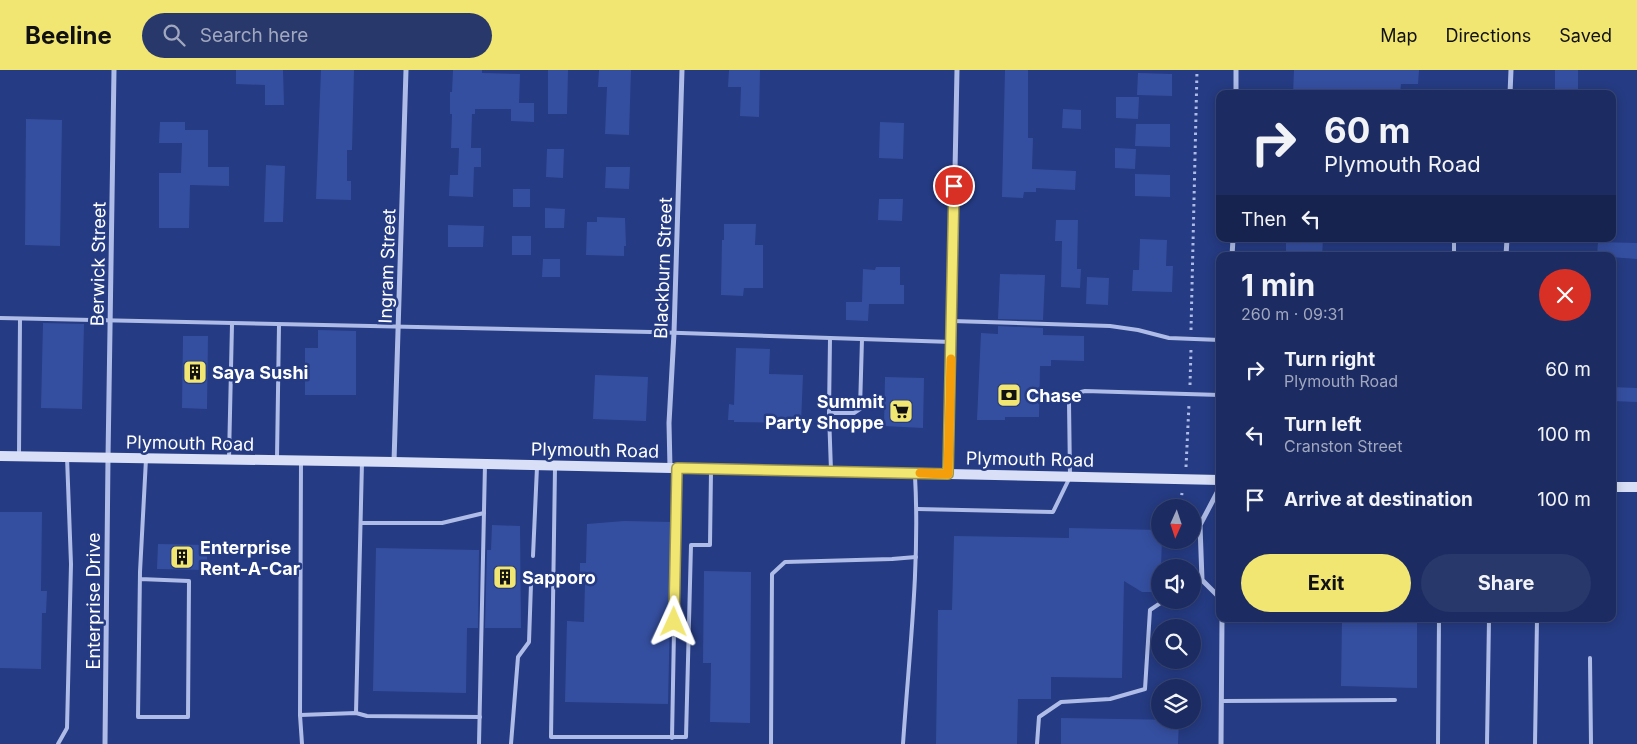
<!DOCTYPE html>
<meta charset="utf-8">
<style>
:root{--surface:#1c2c62;--page:#29386b;--text:#f1f3f6;--muted:#a0a7be;--line:#3a4877;--accent:#f1e672}
body{margin:0;font-family:Inter,sans-serif;background:var(--page);color:var(--text);height:100vh;display:flex;flex-direction:column;font-size:19px;white-space:nowrap}
*{box-sizing:border-box;margin:0}
p{font-size:16px;color:var(--muted)}
.icon{flex:none;width:28px;height:28px;fill:none;stroke:currentColor;stroke-width:2;stroke-linecap:round;stroke-linejoin:round}
.map{position:relative;flex:1;overflow:hidden}
.drawer{position:absolute;left:1216px;top:182px;width:400px;height:370px;display:flex;flex-direction:column;background:var(--surface);border-radius:10px;box-shadow:0 2px 12px #0003,0 0 0 1px var(--line)}
.drawer>*{flex:none}
.guide{position:absolute;left:1216px;top:20px;width:400px;height:152px;border-radius:10px;box-shadow:0 2px 12px #0003,0 0 0 1px var(--line);background:#1c2c62;color:var(--text);overflow:hidden}
.needle{width:32px;rotate:183deg}
.tools{position:absolute;left:1151px;top:429px;display:grid;gap:10px}
.tools a{display:grid;place-items:center;width:50px;height:50px;border-radius:50%;background:var(--surface);box-shadow:0 2px 12px #0003,0 0 0 1px var(--line);font-size:25px}
.pin{position:absolute;display:grid;place-items:center;width:42px;height:42px;color:#fff;margin:-21px;border:2px solid #fff;border-radius:50%;box-shadow:0 1px 5px #0007}
.me{position:absolute;width:55px;margin:-28px;rotate:1deg;stroke-linejoin:round;filter:drop-shadow(0 0 4px #0008)}
.turn{display:flex;align-items:center;gap:18px;height:105px;padding:0 25px;font-size:22px}
.turn .icon{width:65px;height:65px;stroke-width:2.5}
.turn b{display:block;font-size:35px;line-height:42px}
.then{display:flex;align-items:center;height:48px;padding:0 25px;background:#0003;gap:10px;font-size:19px}
.round{display:grid;place-items:center;flex:none;width:52px;height:52px;border-radius:26px;background:var(--page)}
.headline{display:flex;align-items:center;justify-content:space-between;height:85px;padding:0 25px}
h1{font-size:30px;font-weight:700;line-height:38px}
.cta{display:flex;gap:10px;margin-top:auto;padding:10px 25px}
.cta a{flex:1;height:58px;border-radius:30px;background:var(--accent);color:#111;font-size:20px;font-weight:700;line-height:58px;text-align:center}
.cta a+a{background:var(--page);color:var(--text)}
ul{padding:0;list-style:none}
li{display:flex;align-items:center;gap:15px;height:65px;padding:0 25px}
li div{flex:1}
li b{display:block;font-size:19px}
li em{font-style:normal}
header{display:flex;align-items:center;gap:30px;box-sizing:border-box;height:70px;padding:0 25px;background:var(--accent);color:#111}
header strong{font-size:24px}
nav{display:flex;gap:28px;margin-inline-start:auto;font-size:18px}
.search{width:350px;height:45px;background:var(--page);display:flex;align-items:center;gap:12px;box-sizing:border-box;padding:0 18px;border-radius:28px;color:var(--muted);font-size:19px}
.map>svg:first-child{display:block}
.building{fill:#354fa0}
.lines{fill:none;stroke-linecap:round;stroke-linejoin:round}
.path{stroke:#aebce7;stroke-width:3;stroke-dasharray:2.5 4;stroke-linecap:butt}
.service{stroke:#aebce7;stroke-width:4}
.minor{stroke:#aebce7;stroke-width:5}
.secondary{stroke:#d8dff6;stroke-width:10}
.route-casing{stroke:#9d964a;stroke-width:12}
.route{stroke:#f1e672;stroke-width:9}
.slow{stroke:#f59e0b;stroke-width:9}
.labels{text-anchor:middle;dominant-baseline:central;stroke-width:5;stroke-linejoin:round;paint-order:stroke}
.street-label{font-size:18px;fill:#fff;stroke:#253b83}
.poi-label{font-size:18px;font-weight:bold;fill:#fff;stroke:#253b83;text-anchor:start}
</style>
<header>
<strong>Beeline</strong>
<div class="search"><svg class="icon" aria-label="search" viewBox="0 0 24 24"><circle cx="10" cy="10" r="6"/><path d="M15 15l6 6"/></svg>Search here</div>
<nav><a>Map</a><a>Directions</a><a>Saved</a></nav>
</header>
<div class="map">
<svg width="1637" height="674" viewBox="0 0 1637 674">
<rect width="100%" height="100%" fill="#253b83"/>
<!-- building -->
<g class="building">
<polygon points="236,0 283,0 284,35 265,35 265,15 236,14"/>
<polygon points="321,0 354,0 352,80 347,80 347,111 351,111 351,130 316,129"/>
<polygon points="453,0 482,0 482,3 520,4 519,33 534,33 534,52 511,51 511,39 475,39 475,44 472,44 471,78 481,78 481,97 474,97 473,127 449,126 450,105 458,105 459,78 451,78 452,44 450,44 450,22 452,22"/>
<polygon points="548,0 568,0 567,44 548,44"/>
<polygon points="599,0 631,0 629,65 605,64 607,17 598,17"/>
<polygon points="729,0 760,0 759,47 740,46 741,17 728,17"/>
<polygon points="1005,0 1028,0 1028,68 1033,68 1032,99 1076,101 1075,120 1036,118 1036,122 1024,122 1023,128 1002,127"/>
<polygon points="1294,0 1419,0 1418,14 1401,14 1400,24 1293,24"/>
<rect x="1555" y="0" width="23" height="24"/>
<polygon points="1138,3 1172,4 1172,26 1137,25"/>
<polygon points="1116,27 1139,27 1138,49 1116,48"/>
<polygon points="1063,39 1081,40 1081,59 1062,58"/>
<polygon points="26,49 62,50 60,176 25,175"/>
<polygon points="160,52 185,52 185,60 208,60 208,97 229,97 229,116 190,115 189,158 159,158 159,103 181,103 182,73 159,73"/>
<polygon points="880,52 904,53 903,89 879,88"/>
<polygon points="1136,54 1170,54 1170,77 1135,76"/>
<polygon points="1115,78 1136,79 1135,99 1115,98"/>
<polygon points="547,79 564,79 563,108 546,107"/>
<polygon points="266,95 285,96 283,152 264,152"/>
<polygon points="606,97 630,97 629,119 605,118"/>
<polygon points="1135,104 1170,105 1170,127 1135,126"/>
<rect x="513" y="119" width="17" height="18"/>
<polygon points="879,129 903,129 902,151 878,150"/>
<polygon points="545,138 565,139 564,158 545,158"/>
<polygon points="597,147 625,148 626,176 624,176 624,186 586,185 587,152 597,152"/>
<polygon points="1056,150 1078,150 1077,199 1081,199 1080,218 1061,217 1062,171 1055,171"/>
<polygon points="724,154 756,154 755,175 763,175 763,218 744,218 743,226 721,225 722,170 724,170"/>
<polygon points="448,155 484,156 483,177 448,177"/>
<rect x="512" y="166" width="19" height="19"/>
<polygon points="1140,169 1167,170 1166,196 1173,196 1172,222 1132,221 1133,200 1139,200"/>
<polygon points="1292,169 1323,169 1322,186 1286,186 1286,171 1292,171"/>
<polygon points="1598,172 1637,173 1637,189 1597,186"/>
<polygon points="543,189 560,189 560,207 542,207"/>
<polygon points="876,197 900,197 900,215 904,215 904,234 869,234 868,251 846,250 846,232 862,232 863,199 875,200"/>
<polygon points="1000,204 1045,205 1043,250 998,249"/>
<polygon points="1087,207 1109,208 1108,235 1086,234"/>
<polygon points="43,253 84,254 82,339 41,338"/>
<polygon points="998,256 1043,258 1043,265 1084,266 1084,291 1051,290 1051,296 1040,296 1039,347 1005,347 1005,350 977,350 981,263 998,264"/>
<polygon points="318,260 356,261 356,325 305,325 305,278 318,278"/>
<polygon points="183,266 208,266 207,339 182,338"/>
<polygon points="736,278 770,279 769,304 803,305 801,353 734,352 734,350 728,350 729,334 734,335"/>
<polygon points="595,305 648,307 646,351 593,349"/>
<polygon points="885,307 924,308 923,358 884,356"/>
<polygon points="1612,317 1637,318 1637,332 1612,331"/>
<polygon points="0,442 42,442 41,521 47,521 46,543 42,543 41,599 0,598"/>
<polygon points="624,451 672,452 668,634 565,632 567,551 584,552 585,512 580,512 580,493 586,493 587,454"/>
<polygon points="492,455 520,456 521,558 485,558 487,480 491,480"/>
<polygon points="1069,458 1160,460 1160,470 1162,470 1160,522 1142,522 1124,511 1122,608 1051,607 1051,629 1018,629 1017,674 936,674 938,540 952,540 954,466 1069,468"/>
<polygon points="158,474 207,475 207,500 157,499"/>
<polygon points="376,478 479,480 478,558 467,558 466,623 373,621"/>
<polygon points="704,501 751,502 750,653 710,652 711,593 703,593"/>
<polygon points="1342,549 1417,549 1417,618 1341,616"/>
<polygon points="1061,648 1179,650 1178,674 1061,674"/>
</g>
<g class="lines">
<!-- path -->
<g class="path">
<polyline points="1191,260 1197,0"/>
<polyline points="1190,315 1191,279"/>
<polyline points="1186,397 1189,334"/>
<polyline points="1180,438 1182,423"/>
</g>
<!-- service -->
<g class="service">
<polyline points="1454,169 1454,186"/>
<polyline points="0,248 651,262 952,272"/>
<polyline points="952,251 1110,256 1138,260 1169,268 1220,270"/>
<polyline points="830,268 829,343 831,401"/>
<polyline points="829,343 854,343 860,339 862,269"/>
<polyline points="19,384 20,249"/>
<polyline points="229,388 232,254"/>
<polyline points="277,388 279,255"/>
<polyline points="301,391 300,645 302,674"/>
<polyline points="555,398 551,667 686,667 691,475 710,475 711,401"/>
<polyline points="917,439 1053,442 1070,407 1069,332 1073,324 1085,321 1220,325"/>
<polyline points="361,453 442,453 484,443"/>
<polyline points="533,486 537,397"/>
<polyline points="140,509 189,511 188,647 138,647 140,502 146,389"/>
<polyline points="1192,514 1202,510"/>
<polyline points="1590,588 1591,674"/>
<polyline points="1221,631 1395,630"/>
<polyline points="356,643 362,392"/>
<polyline points="300,645 356,643 367,646 480,647"/>
<polyline points="672,668 677,400"/>
<polyline points="58,674 67,658 71,494 67,387"/>
<polyline points="479,674 485,394"/>
<polyline points="511,674 518,587 529,572 531,514"/>
<polyline points="771,674 772,504 785,492 892,489 916,487"/>
<path d="M 903,674 C 909,585 920,495 915,406"/>
<polyline points="1037,674 1039,647 1061,632 1110,629 1145,619 1150,540 1165,530"/>
<polyline points="1438,674 1439,549"/>
<polyline points="1487,674 1489,549"/>
<polyline points="1535,674 1537,549"/>
</g>
<!-- minor -->
<g class="minor">
<polyline points="1236,24 1236,0"/>
<polyline points="1510,24 1511,0"/>
<polyline points="1232,186 1233,169"/>
<polyline points="1506,186 1507,169"/>
<polyline points="394,392 406,0"/>
<polyline points="670,398 669,353 674,263 682,0"/>
<polyline points="949,404 957,0"/>
<polyline points="1220,417 1200,455 1202,510 1220,528"/>
<polyline points="105,674 108,388 114,0"/>
<polyline points="1221,674 1222,549"/>
</g>
<!-- secondary -->
<g class="secondary">
<polyline points="0,386 394,392 1220,410"/>
<polyline points="1612,417 1637,417"/>
</g>
</g>
<g class="lines">
<!-- route casing -->
<g class="route-casing">
<polyline id="route" points="674,552 677,398 948,404 954,116"/>
</g>
<!-- route -->
<use href="#route" class="route"/>
<!-- slow -->
<polyline class="slow" points="920,403 948,404 951,289"/>
</g>
<!-- icons -->
<defs>
<g id="building-square" transform="scale(1.25)"><rect x="-9" y="-9" width="18" height="18" rx="4" fill="#f1e672" stroke="#253b83"/><path d="M-4-6H4V6H1V3H-1V6H-4ZM-2.5-4.3h1.7v1.8h-1.7ZM.8-4.3h1.7v1.8H.8ZM-2.5-1h1.7V.8h-1.7ZM.8-1h1.7V.8H.8Z" fill="#111"/></g>
<g id="bank-square" transform="scale(1.25)"><rect x="-9" y="-9" width="18" height="18" rx="4" fill="#f1e672" stroke="#253b83"/><path d="M-6-4H6V4H-6ZM0-2.3a2.3 2.3 0 1 0 0 4.6a2.3 2.3 0 1 0 0-4.6Z" fill="#111"/></g>
<g id="supermarket-square" transform="scale(1.25)"><rect x="-9" y="-9" width="18" height="18" rx="4" fill="#f1e672" stroke="#253b83"/><path d="M-6-5.5h2.5l.6 2H6L4.5 2H-2.5L-4.4-4H-6ZM-1.5 3.2a1.3 1.3 0 1 0 .1 0ZM3 3.2a1.3 1.3 0 1 0 .1 0Z" fill="#111"/></g>
</defs>
<g fill-rule="evenodd">
<use href="#building-square" x="195" y="302"/>
<use href="#bank-square" x="1009" y="325"/>
<use href="#supermarket-square" x="901" y="341"/>
<use href="#building-square" x="182" y="487"/>
<use href="#building-square" x="505" y="507"/>
</g>
<g class="labels">
<!-- street labels -->
<g class="street-label">
<text transform="translate(98 194) rotate(-89)">Berwick Street</text>
<text transform="translate(387 196) rotate(-88)">Ingram Street</text>
<text transform="translate(663 198) rotate(-88)">Blackburn Street</text>
<text transform="translate(190 373) rotate(1)">Plymouth Road</text>
<text transform="translate(595 380) rotate(1)">Plymouth Road</text>
<text transform="translate(1030 389) rotate(1)">Plymouth Road</text>
<text transform="translate(93 531) rotate(-90)">Enterprise Drive</text>
</g>
<!-- poi labels -->
<g class="poi-label">
<text x="212" y="302">Saya Sushi</text>
<text x="1026" y="325">Chase</text>
<text x="884" y="331" text-anchor="end">Summit<tspan x="884" dy="21">Party Shoppe</tspan></text>
<text x="200" y="477">Enterprise<tspan x="200" dy="21">Rent-A-Car</tspan></text>
<text x="522" y="507">Sapporo</text>
</g>
</g>
</svg>
<div class="tools">
<a><svg class="needle" viewBox="-14 -14 28 28"><path d="M0-13l5 13h-10z" fill="#e53935"/><path d="M0 13l5-13h-10z" fill="#a0a7be"/></svg></a>
<a><svg class="icon" aria-label="sound" viewBox="0 0 24 24"><path d="M4 9h4l5-4v14l-5-4H4zM17 9q2 3 0 6"/></svg></a>
<a><svg class="icon" aria-label="search" viewBox="0 0 24 24"><circle cx="10" cy="10" r="6"/><path d="M15 15l6 6"/></svg></a>
<a><svg class="icon" aria-label="layers" viewBox="0 0 24 24"><path d="M12 4l9 5-9 5-9-5zM3 14l9 5 9-5"/></svg></a>
</div>
<div class="pin" style="left:954px;top:116px;background:#d93025"><svg class="icon" aria-label="arrive" viewBox="0 0 24 24"><path d="M6 21V4h12l-3 4 3 4H6"/></svg></div>
<svg class="me" style="left:674px;top:552px" viewBox="-20 -20 40 40"><path d="M0-17L14 15 0 8-14 15z" fill="#f1e672" stroke="#fff" stroke-width="4"/></svg>
<div class="guide">
<div class="turn"><svg class="icon" aria-label="right" viewBox="0 0 24 24"><path d="M7 20v-9h11M14 6l5 5-5 5"/></svg><div><b>60 m</b>Plymouth Road</div></div>
<div class="then">Then<svg class="icon" aria-label="left" viewBox="0 0 24 24"><path d="M17 20v-9H6M10 6l-5 5 5 5"/></svg></div>
</div>
<section class="drawer">
<div class="headline"><div><h1>1 min</h1><p>260 m · 09:31</p></div><a class="round" style="background:#d93025;color:#fff"><svg class="icon" aria-label="close" viewBox="0 0 24 24"><path d="M6 6l12 12M18 6L6 18"/></svg></a></div>
<ul>
<li><svg class="icon" aria-label="right" viewBox="0 0 24 24"><path d="M7 20v-9h11M14 6l5 5-5 5"/></svg><div><b>Turn right</b><p>Plymouth Road</p></div><em>60 m</em></li>
<li><svg class="icon" aria-label="left" viewBox="0 0 24 24"><path d="M17 20v-9H6M10 6l-5 5 5 5"/></svg><div><b>Turn left</b><p>Cranston Street</p></div><em>100 m</em></li>
<li><svg class="icon" aria-label="arrive" viewBox="0 0 24 24"><path d="M6 21V4h12l-3 4 3 4H6"/></svg><div><b>Arrive at destination</b></div><em>100 m</em></li>
</ul>
<div class="cta"><a>Exit</a><a>Share</a></div>
</section>
</div>
